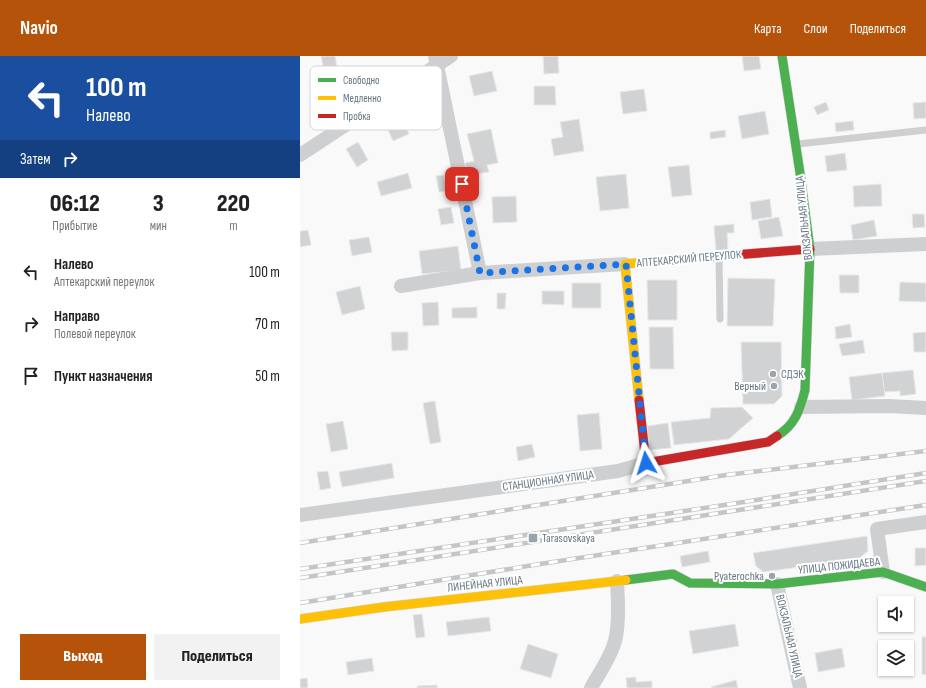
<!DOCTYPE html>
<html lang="ru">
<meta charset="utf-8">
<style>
:root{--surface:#fff;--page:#f2f2f2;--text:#222;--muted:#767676;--accent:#b45309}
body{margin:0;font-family:"Sofia Sans Condensed",sans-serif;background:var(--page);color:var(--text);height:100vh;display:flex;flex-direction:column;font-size:15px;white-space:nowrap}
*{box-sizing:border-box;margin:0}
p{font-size:13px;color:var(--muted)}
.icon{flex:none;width:22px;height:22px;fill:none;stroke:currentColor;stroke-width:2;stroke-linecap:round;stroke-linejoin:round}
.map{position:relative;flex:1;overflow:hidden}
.drawer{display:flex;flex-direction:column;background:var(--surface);width:300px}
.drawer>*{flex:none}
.guide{background:#1a4fa0;color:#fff;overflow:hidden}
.controls{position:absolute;left:578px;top:540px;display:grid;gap:8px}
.controls a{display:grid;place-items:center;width:36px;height:36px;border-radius:0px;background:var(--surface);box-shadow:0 1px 3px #0004;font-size:20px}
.pin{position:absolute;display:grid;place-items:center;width:34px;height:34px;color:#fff;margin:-17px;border-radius:8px;box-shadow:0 2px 6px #0006}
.me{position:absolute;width:44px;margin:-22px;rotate:354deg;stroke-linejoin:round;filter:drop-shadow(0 0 3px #0008)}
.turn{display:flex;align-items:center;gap:14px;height:84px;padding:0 20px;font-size:18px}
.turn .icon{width:52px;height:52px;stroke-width:2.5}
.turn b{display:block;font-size:28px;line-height:34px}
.then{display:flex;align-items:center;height:38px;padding:0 20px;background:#0003;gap:8px;font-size:15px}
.eta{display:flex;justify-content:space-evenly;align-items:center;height:68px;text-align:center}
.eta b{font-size:24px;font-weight:800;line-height:28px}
.button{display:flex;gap:8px;margin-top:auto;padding:8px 20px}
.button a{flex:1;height:46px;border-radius:0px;background:var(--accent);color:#fff;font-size:16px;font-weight:800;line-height:46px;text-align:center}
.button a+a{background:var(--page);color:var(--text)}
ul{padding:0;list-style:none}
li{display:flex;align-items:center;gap:12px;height:52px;padding:0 20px}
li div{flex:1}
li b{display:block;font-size:15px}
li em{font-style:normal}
header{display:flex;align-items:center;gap:24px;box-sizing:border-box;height:56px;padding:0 20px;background:var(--accent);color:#fff}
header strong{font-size:19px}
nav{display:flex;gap:22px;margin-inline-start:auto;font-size:14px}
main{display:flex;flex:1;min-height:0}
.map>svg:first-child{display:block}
.building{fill:#d0d2d3;stroke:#e8e8e8}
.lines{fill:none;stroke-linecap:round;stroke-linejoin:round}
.fast-casing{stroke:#d5d6d7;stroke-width:10}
.slow-casing{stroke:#d5d6d7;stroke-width:10}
.jam-casing{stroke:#d5d6d7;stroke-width:10}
.lane{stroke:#cecfd0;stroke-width:7}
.street{stroke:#cecfd0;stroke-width:14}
.fast{stroke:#4caf50;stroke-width:9}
.slow{stroke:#ffc107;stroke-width:9}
.jam{stroke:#c62828;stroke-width:9}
.rail-casing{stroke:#c3c5c6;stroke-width:4.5}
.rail{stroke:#fff;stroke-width:3;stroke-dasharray:9;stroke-linecap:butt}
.route{stroke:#1a73e8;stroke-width:7;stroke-dasharray:0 12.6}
.poi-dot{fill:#99a4ac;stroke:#fff;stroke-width:1.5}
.labels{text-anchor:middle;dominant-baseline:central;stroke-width:4;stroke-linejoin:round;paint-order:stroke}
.street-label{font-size:12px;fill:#657683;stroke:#fff}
.poi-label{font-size:12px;fill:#657683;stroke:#fff;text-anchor:start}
.key{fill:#fff;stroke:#d1d6da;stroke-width:1}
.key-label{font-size:11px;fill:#657683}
</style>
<header>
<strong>Navio</strong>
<nav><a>Карта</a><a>Слои</a><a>Поделиться</a></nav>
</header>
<main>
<section class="drawer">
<div class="guide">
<div class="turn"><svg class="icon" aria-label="left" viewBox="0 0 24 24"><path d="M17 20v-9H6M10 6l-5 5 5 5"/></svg><div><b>100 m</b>Налево</div></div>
<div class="then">Затем<svg class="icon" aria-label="right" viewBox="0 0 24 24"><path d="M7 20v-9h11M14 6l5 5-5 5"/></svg></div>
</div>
<div class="eta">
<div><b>06:12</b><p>Прибытие</p></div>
<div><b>3</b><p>мин</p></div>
<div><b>220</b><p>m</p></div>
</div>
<ul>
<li><svg class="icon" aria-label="left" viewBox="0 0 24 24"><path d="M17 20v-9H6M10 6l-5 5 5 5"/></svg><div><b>Налево</b><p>Аптекарский переулок</p></div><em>100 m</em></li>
<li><svg class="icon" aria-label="right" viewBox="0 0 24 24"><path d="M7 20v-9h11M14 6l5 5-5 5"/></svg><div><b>Направо</b><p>Полевой переулок</p></div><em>70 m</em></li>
<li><svg class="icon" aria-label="arrive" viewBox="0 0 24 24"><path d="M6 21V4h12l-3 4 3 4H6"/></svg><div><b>Пункт назначения</b></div><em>50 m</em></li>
</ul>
<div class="button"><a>Выход</a><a>Поделиться</a></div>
</section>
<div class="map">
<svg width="626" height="632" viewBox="0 0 626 632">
<rect width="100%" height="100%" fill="#f9f9f9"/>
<!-- building -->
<g class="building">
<polygon points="21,0 35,0 39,23 26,25"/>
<polygon points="243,0 258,0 259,17 244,18"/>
<polygon points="442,0 459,0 461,13 444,15"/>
<polygon points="192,15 197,35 174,40 169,20"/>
<polygon points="234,30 255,30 256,49 234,49"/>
<polygon points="344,33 347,55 323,58 320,36"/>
<polygon points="526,46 529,54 517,59 514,51"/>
<polygon points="626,46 626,62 614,63 613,47"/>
<polygon points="465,55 469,78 442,83 438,60"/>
<polygon points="100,58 109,78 93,85 84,65"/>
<polygon points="279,63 284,95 254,100 251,83 263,81 260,66"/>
<polygon points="553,65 554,74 536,76 535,67"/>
<polygon points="191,73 198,107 187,109 189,116 168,119 165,107 174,105 167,78"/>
<polygon points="425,74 426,81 410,83 410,76"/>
<polygon points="58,86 68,104 57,111 46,93"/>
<polygon points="545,97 547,114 527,116 525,100"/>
<polygon points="389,109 392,139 372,141 368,111"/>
<polygon points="108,117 112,132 81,140 77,126"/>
<polygon points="326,118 329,152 300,155 296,121"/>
<polygon points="144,119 147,135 139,136 136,120"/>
<polygon points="581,128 582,150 554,151 553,130"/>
<polygon points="216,140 217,166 193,167 192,141"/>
<polygon points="470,143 472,161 452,164 450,146"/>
<polygon points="151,151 154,167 141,169 138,153"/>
<polygon points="612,158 624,158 625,171 613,172"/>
<polygon points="479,161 483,180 461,183 458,165"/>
<polygon points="574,164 577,180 553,184 551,169"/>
<polygon points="434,168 434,177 427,177 428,195 416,196 414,170"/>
<polygon points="8,174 11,189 0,191 0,175"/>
<polygon points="69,181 72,196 52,200 49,184"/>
<polygon points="158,190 161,214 122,218 119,195"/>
<polygon points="539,219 559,219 559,237 540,237"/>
<polygon points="428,222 475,223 473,270 427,270"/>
<polygon points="347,224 377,224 377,264 348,264"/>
<polygon points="600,226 626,227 626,246 599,245"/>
<rect x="272" y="227" width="29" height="25"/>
<polygon points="60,230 65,253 42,259 36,236"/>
<polygon points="242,235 264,235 264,249 242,248"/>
<polygon points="197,237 206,237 205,253 197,253"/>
<polygon points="138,246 139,269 123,270 122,247"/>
<polygon points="177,251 177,262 152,262 152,252"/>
<polygon points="550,268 552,281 536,283 535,271"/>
<polygon points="349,271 373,271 374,313 350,313"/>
<polygon points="91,276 108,276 108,294 92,295"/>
<polygon points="626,276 626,296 614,296 613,277"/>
<polygon points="563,284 565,297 542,300 539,288"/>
<polygon points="441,286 481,286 482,340 474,348 443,348"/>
<polygon points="613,314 616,338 600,340 600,335 584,336 582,317"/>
<polygon points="582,317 585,340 552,344 549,321"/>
<polygon points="135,345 141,386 130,388 123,347"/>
<polygon points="442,351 453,362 429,383 374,389 371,366 410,362 411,352"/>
<polygon points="299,357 302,393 280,395 277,359"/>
<polygon points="43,365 48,393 31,396 26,368"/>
<polygon points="368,367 371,392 349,394 347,370"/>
<polygon points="232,388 235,401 218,405 216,391"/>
<polygon points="92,407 94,422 42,431 39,416"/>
<polygon points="28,415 31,432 20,434 17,416"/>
<polygon points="567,480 568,495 558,503 463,516 456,510 453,497"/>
<polygon points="615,492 626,492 626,509 615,510"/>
<polygon points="408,495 410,506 382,511 380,500"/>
<polygon points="122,558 125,581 116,582 113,559"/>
<polygon points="189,561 191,575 148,580 146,566"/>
<polygon points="435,568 439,590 393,598 389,575"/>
<polygon points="622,581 626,581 626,619 622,618"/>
<polygon points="228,588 258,598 251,622 220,613"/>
<polygon points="542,592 545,611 518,616 515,597"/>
<polygon points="72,602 74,615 48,619 46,606"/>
<polygon points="336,621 336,626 352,625 352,632 327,632 326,622"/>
<polygon points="7,622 8,632 0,632 0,623"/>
<polygon points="436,624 438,632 412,632 411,631"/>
<polygon points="137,629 137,632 117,632 117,630"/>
</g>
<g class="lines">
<!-- fast casing -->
<g class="fast-casing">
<g id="fast">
<path d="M 477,380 C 495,369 500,354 505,334 L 510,193 L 500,117 L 482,0"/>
<polyline points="326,524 373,518 390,527 477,528 583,516 626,531"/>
</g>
</g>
<!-- slow casing -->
<g class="slow-casing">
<g id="slow">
<polyline points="339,344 325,208 358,205"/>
<polyline points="0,563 84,551 326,524"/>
</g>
</g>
<!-- jam casing -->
<g class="jam-casing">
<g id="jam">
<polyline points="358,205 510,193"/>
<polyline points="339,344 346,407 468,386 477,380"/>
</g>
</g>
<!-- lane -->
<g class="lane">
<polyline points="498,88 626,74"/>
<polyline points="419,201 420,263"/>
</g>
<!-- street -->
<g class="street">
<polyline points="135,0 180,217"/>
<polyline points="0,99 151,0"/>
<polyline points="510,193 626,188"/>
<polyline points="101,230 180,217 325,208"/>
<polyline points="501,351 589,350 626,352"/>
<polyline points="0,459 318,415 346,407"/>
<polyline points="583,516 577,473 626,466"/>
<polyline points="477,528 500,632"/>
<path d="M 291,632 C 298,619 308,605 313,591 C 320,574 318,544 317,525"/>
</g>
<!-- fast -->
<use href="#fast" class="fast"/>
<!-- slow -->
<use href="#slow" class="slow"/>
<!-- jam -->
<use href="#jam" class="jam"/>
<!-- rail casing -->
<g class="rail-casing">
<g id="rail">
<polyline points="0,487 426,419 626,395"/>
<polyline points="0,513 431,448 626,417"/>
<polyline points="0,522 626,425"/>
<polyline points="0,547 240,508 626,449"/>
</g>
</g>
<!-- rail -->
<use href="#rail" class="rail"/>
</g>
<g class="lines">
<!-- route -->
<polyline class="route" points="162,128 180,217 326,208 346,407"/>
</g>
<!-- markers -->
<g class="poi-dot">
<circle cx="473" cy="318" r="4"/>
<circle cx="474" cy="330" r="4"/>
<rect x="228" y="477" width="10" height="10" rx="2"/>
<circle cx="472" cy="520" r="4"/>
</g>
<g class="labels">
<!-- street labels -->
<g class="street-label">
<text transform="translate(504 162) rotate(-96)">ВОКЗАЛЬНАЯ УЛИЦА</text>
<text transform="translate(389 203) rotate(-5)">АПТЕКАРСКИЙ ПЕРЕУЛОК</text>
<text transform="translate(248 425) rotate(-8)">СТАНЦИОННАЯ УЛИЦА</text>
<text transform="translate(539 510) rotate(-6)">УЛИЦА ПОЖИДАЕВА</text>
<text transform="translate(185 528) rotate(-6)">ЛИНЕЙНАЯ УЛИЦА</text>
<text transform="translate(489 580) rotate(77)">ВОКЗАЛЬНАЯ УЛИЦА</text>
</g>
<!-- poi labels -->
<g class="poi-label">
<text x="481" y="318">СДЭК</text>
<text x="466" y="330" text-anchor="end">Верный</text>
<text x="242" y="482">Tarasovskaya</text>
<text x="464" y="520" text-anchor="end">Pyaterochka</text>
</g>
</g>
<!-- legend -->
<rect x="10" y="10" width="132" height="64" rx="6" class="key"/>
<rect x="18" y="22" width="18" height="4" fill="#4caf50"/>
<rect x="18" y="40" width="18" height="4" fill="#ffc107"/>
<rect x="18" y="58" width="18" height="4" fill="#c62828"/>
<g class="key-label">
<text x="43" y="28">Свободно</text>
<text x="43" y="46">Медленно</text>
<text x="43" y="64">Пробка</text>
</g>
</svg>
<div class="controls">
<a><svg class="icon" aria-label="sound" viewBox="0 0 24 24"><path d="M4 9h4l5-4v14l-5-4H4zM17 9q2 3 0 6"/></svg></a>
<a><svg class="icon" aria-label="layers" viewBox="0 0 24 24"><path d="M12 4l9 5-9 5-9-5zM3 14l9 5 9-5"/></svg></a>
</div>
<div class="pin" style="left:162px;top:128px;background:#d93025"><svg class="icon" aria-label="arrive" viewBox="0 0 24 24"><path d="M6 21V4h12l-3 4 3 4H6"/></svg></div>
<svg class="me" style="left:346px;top:407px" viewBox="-20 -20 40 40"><path d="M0-17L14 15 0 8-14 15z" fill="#1a73e8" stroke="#fff" stroke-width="4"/></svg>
</div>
</main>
